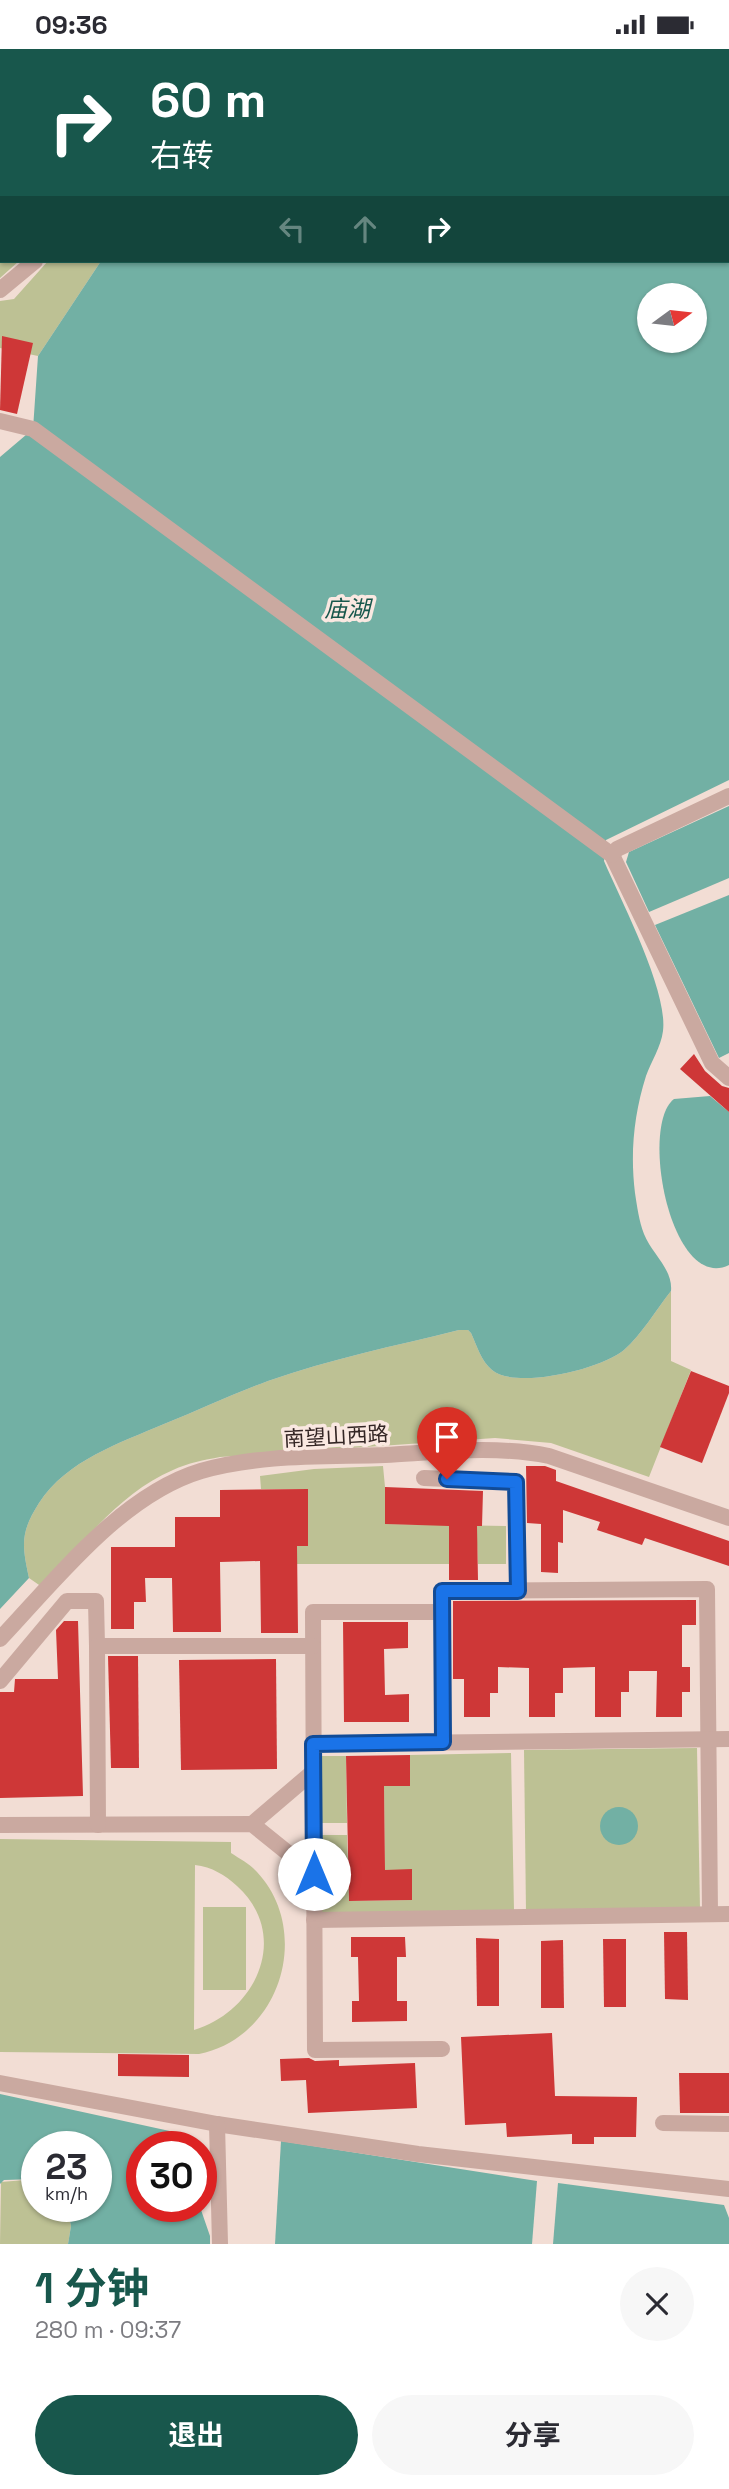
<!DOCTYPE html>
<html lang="zh">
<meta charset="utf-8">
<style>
:root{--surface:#fff;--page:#f7f7f7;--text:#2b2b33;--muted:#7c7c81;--accent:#18574c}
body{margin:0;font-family:"Space Grotesk","Noto Sans SC",sans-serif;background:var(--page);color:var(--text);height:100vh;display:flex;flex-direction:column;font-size:26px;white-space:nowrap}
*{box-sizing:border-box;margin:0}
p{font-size:23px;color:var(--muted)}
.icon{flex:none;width:38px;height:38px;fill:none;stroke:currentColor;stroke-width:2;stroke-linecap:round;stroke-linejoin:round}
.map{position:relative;height:2195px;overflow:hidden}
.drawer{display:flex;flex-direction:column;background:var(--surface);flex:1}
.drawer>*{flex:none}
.banner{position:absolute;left:0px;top:0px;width:730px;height:214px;box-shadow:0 2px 5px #0004;background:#18574c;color:#fff;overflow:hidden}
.needle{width:46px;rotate:75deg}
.tools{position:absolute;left:637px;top:234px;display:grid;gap:14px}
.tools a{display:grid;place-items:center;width:70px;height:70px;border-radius:50%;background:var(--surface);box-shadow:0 2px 5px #0004;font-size:35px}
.speed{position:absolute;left:21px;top:2082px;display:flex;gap:14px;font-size:35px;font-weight:700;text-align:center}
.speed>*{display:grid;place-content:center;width:91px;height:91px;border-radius:50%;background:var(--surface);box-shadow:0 2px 5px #0004;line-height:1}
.speed small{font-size:18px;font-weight:400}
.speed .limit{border:10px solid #d22;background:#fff;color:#111}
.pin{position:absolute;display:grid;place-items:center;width:60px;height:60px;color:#fff;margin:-72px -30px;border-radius:50% 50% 50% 0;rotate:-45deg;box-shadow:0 0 7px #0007}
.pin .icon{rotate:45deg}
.me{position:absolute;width:77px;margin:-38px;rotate:0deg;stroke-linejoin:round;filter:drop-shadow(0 0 5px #0008)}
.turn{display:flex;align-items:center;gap:24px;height:147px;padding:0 35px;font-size:32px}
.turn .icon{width:91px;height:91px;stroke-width:2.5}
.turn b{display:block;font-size:49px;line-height:60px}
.lanes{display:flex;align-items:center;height:66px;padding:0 35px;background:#0003;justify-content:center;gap:35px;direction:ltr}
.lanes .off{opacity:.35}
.round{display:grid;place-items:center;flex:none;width:74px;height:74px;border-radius:37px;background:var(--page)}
.overview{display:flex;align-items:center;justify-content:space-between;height:119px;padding:0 35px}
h1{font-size:42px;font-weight:700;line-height:52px;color:var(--accent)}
.cta{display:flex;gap:14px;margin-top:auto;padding:14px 35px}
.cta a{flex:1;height:80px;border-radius:42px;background:var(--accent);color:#fff;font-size:28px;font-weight:700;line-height:80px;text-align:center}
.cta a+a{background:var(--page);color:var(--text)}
.status{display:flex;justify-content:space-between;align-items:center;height:49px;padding:0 35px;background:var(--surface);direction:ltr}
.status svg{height:19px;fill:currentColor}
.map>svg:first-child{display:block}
.green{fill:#bdc194;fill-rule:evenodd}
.water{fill:#72b0a4;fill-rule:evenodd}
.building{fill:#ce3737}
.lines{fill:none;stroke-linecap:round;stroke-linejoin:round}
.minor{stroke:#caa9a0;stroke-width:16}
.route-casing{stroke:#114b97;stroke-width:18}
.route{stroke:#1a73e8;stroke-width:12}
.labels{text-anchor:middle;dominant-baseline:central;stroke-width:7;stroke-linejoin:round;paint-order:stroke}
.street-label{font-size:21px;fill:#332524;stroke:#fae8e1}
.water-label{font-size:23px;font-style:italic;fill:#18574c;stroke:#fae8e1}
</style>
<div class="status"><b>09:36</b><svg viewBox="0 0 49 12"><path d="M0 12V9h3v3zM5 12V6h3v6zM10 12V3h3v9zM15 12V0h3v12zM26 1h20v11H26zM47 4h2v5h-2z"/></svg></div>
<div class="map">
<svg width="729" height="2195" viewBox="0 0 729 2195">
<rect width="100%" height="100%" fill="#f2ddd4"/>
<!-- green -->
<g class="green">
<polygon points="0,1 2,212 19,212 0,229"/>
<polygon points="48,212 101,212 38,307 0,299 0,252 14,250"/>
<path d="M 671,1242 L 671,1312 L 691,1321 L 649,1428 L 551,1394 L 495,1389 L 220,1408 C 204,1411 188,1414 173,1421 C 119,1444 81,1496 42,1538 L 29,1529 C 22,1496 20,1484 39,1454 C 67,1411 120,1394 164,1375 C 199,1361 233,1345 268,1332 C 330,1310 395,1297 459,1281 L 468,1281 L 471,1284 C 477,1297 481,1312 492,1321 C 516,1341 602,1320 624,1301 C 642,1285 656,1261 671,1242 Z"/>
<polygon points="383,1417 385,1438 385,1475 506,1477 506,1515 478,1515 477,1494 450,1493 449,1515 297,1515 297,1497 308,1497 308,1440 261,1440 260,1427 314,1420"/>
<polygon points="697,1699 700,1860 526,1862 524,1701"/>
<polygon points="511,1704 514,1861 322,1865 320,1786 347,1786 349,1852 412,1851 412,1821 385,1821 384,1737 410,1737 410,1706"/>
<polygon points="319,1707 346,1707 347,1774 320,1774"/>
<path d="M 0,1790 L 231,1793 L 231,1804 C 240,1810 250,1815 257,1823 C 313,1883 280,1989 199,2005 L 0,2003 ZM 195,1816 C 212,1818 225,1826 237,1837 C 291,1886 257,1962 194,1981 Z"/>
<rect x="203" y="1858" width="43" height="83"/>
<polygon points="37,2130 37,2158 67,2158 71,2177 68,2195 0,2195 1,2133"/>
</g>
<!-- water -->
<g class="water">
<path d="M 235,0 L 729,0 L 729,731 L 606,791 L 604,812 C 621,852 668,941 663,982 C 661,998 651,1013 646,1027 C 634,1065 630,1104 635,1144 C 637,1157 639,1172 644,1185 C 652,1205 673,1220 671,1242 C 656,1261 642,1285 624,1301 C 602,1320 516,1341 492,1321 C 481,1312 477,1297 471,1284 L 468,1281 L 459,1281 C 395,1297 330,1310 268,1332 C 233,1345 199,1361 164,1375 C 120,1394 67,1411 39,1454 C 20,1484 22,1496 29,1529 L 0,1560 L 0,408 L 33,380 L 38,307 L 101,212 L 728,212 L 728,2 L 234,2 ZM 649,247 L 695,247 L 695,292 L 649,292 Z"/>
<polygon points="729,757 729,829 649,863 626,813 629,803"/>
<polygon points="729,846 729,1004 719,1009 655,876"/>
<path d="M 710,1047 L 729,1063 L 729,1216 C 671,1244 639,1077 674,1050 Z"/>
<circle cx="619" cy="1777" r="19"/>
<polygon points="0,2045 188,2086 203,2096 201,2134 201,2098 142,2098 142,2158 200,2158 210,2187 210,2195 68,2195 71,2177 67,2158 96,2158 96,2098 37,2098 37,2130 4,2131 0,2135"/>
<polygon points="281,2092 537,2132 532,2195 275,2195"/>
<polygon points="558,2134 724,2156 729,2169 729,2195 553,2195"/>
</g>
<!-- building -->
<g class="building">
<polygon points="2,287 33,294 17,365 0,361"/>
<polygon points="694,1005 705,1022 722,1037 729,1039 729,1063 680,1020"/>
<polygon points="691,1322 729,1337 729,1344 702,1414 660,1398"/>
<polygon points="526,1417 545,1417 556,1421 556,1432 729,1492 729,1517 645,1489 642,1496 597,1481 600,1473 563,1461 563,1494 558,1493 558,1524 541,1523 541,1475 527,1474"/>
<polygon points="385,1438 483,1442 482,1477 477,1477 478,1531 449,1531 449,1477 385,1475"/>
<polygon points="308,1440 308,1497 297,1497 298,1584 261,1584 260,1512 220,1513 221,1583 173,1583 172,1529 145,1529 146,1553 134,1553 134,1580 111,1580 111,1498 175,1498 175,1468 220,1468 220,1441"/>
<polygon points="696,1551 696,1576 682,1576 682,1618 690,1618 690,1643 682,1643 682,1668 656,1668 657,1622 629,1622 629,1643 621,1643 621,1668 595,1668 595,1618 563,1619 563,1644 555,1644 555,1668 529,1668 529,1619 498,1618 498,1644 490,1644 490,1668 464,1668 464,1630 453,1630 453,1552"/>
<polygon points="64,1572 78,1572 83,1747 0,1749 0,1643 14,1643 15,1630 58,1630 56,1581"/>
<polygon points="343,1573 408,1573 408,1599 384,1600 385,1646 409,1645 409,1673 344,1673"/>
<polygon points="108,1607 138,1607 139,1719 111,1719"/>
<polygon points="276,1610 277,1720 181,1721 179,1611"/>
<polygon points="410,1706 410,1737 384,1737 385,1821 412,1820 412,1851 349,1852 346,1707"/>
<polygon points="664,1883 687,1883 688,1951 665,1950"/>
<polygon points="351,1888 405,1888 406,1908 397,1908 397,1952 407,1952 407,1972 352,1973 352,1952 359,1952 358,1908 351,1908"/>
<polygon points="476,1889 499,1890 499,1957 477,1957"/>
<polygon points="603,1890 626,1890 626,1958 604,1958"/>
<polygon points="563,1891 564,1959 541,1959 541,1892"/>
<polygon points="552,1984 555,2047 637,2048 636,2088 594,2088 594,2095 572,2095 572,2085 507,2088 506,2074 465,2076 461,1988"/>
<polygon points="118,2005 189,2006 189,2028 118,2027"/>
<polygon points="309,2009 315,2012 339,2011 339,2017 415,2014 417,2059 308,2064 306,2031 281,2032 280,2010"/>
<polygon points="679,2024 729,2024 729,2064 680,2064"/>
</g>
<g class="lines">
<!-- minor -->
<g class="minor">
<polyline points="31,0 35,2"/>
<polyline points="0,241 35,212"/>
<polyline points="0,372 33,380 612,806 712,1014 729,1029"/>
<polyline points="612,806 617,800 729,747"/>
<polyline points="424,1429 516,1433 518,1542"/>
<polyline points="442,1563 313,1563 315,2001 442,2000"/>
<path d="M 0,1590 C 55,1532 121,1446 201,1422 C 260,1405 325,1408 385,1406 C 439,1403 496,1396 549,1407 L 729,1469"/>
<polyline points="0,1632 67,1552 96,1552 97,1597"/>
<polyline points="443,1694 442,1542 707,1540 710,1865"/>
<polyline points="313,1695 729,1690"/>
<polyline points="252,1775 314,1722"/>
<polyline points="0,1776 252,1775 314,1825"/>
<polyline points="98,1776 97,1597 313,1597"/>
<polyline points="314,1871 729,1865"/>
<polyline points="0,2034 217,2075 418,2105 729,2140"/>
<polyline points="663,2074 729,2075"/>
<polyline points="217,2075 220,2195"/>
</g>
</g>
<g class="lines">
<!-- route casing -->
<g class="route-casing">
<polyline id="route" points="314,1825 313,1695 443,1693 442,1542 518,1542 516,1433 447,1430"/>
</g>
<!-- route -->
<use href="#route" class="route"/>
</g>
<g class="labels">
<!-- street labels -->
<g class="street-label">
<text transform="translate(336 1387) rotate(-3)">南望山西路</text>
</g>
<!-- water labels -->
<g class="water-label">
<text x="347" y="560">庙湖</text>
</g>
</g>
</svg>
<div class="tools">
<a><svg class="needle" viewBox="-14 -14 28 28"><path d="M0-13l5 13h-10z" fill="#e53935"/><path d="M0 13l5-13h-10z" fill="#7c7c81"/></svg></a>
</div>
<div class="speed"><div>23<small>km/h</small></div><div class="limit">30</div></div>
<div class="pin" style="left:447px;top:1430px;background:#d93025"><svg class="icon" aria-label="arrive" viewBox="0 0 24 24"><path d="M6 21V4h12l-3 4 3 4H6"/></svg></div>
<svg class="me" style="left:314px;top:1825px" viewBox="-20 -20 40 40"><circle r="19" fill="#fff"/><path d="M0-13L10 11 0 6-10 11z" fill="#1a73e8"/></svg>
<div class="banner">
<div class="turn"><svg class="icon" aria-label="right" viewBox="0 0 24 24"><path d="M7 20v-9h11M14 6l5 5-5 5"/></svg><div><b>60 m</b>右转</div></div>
<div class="lanes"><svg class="icon off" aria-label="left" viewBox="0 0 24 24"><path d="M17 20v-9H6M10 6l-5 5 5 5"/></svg><svg class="icon off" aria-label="ahead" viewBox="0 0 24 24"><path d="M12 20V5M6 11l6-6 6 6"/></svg><svg class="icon" aria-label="right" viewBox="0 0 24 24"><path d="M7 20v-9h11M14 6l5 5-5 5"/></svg></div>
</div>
</div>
<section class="drawer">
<div class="overview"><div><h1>1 分钟</h1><p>280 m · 09:37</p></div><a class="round"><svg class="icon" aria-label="close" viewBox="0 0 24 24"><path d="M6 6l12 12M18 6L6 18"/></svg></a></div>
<div class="cta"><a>退出</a><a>分享</a></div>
</section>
